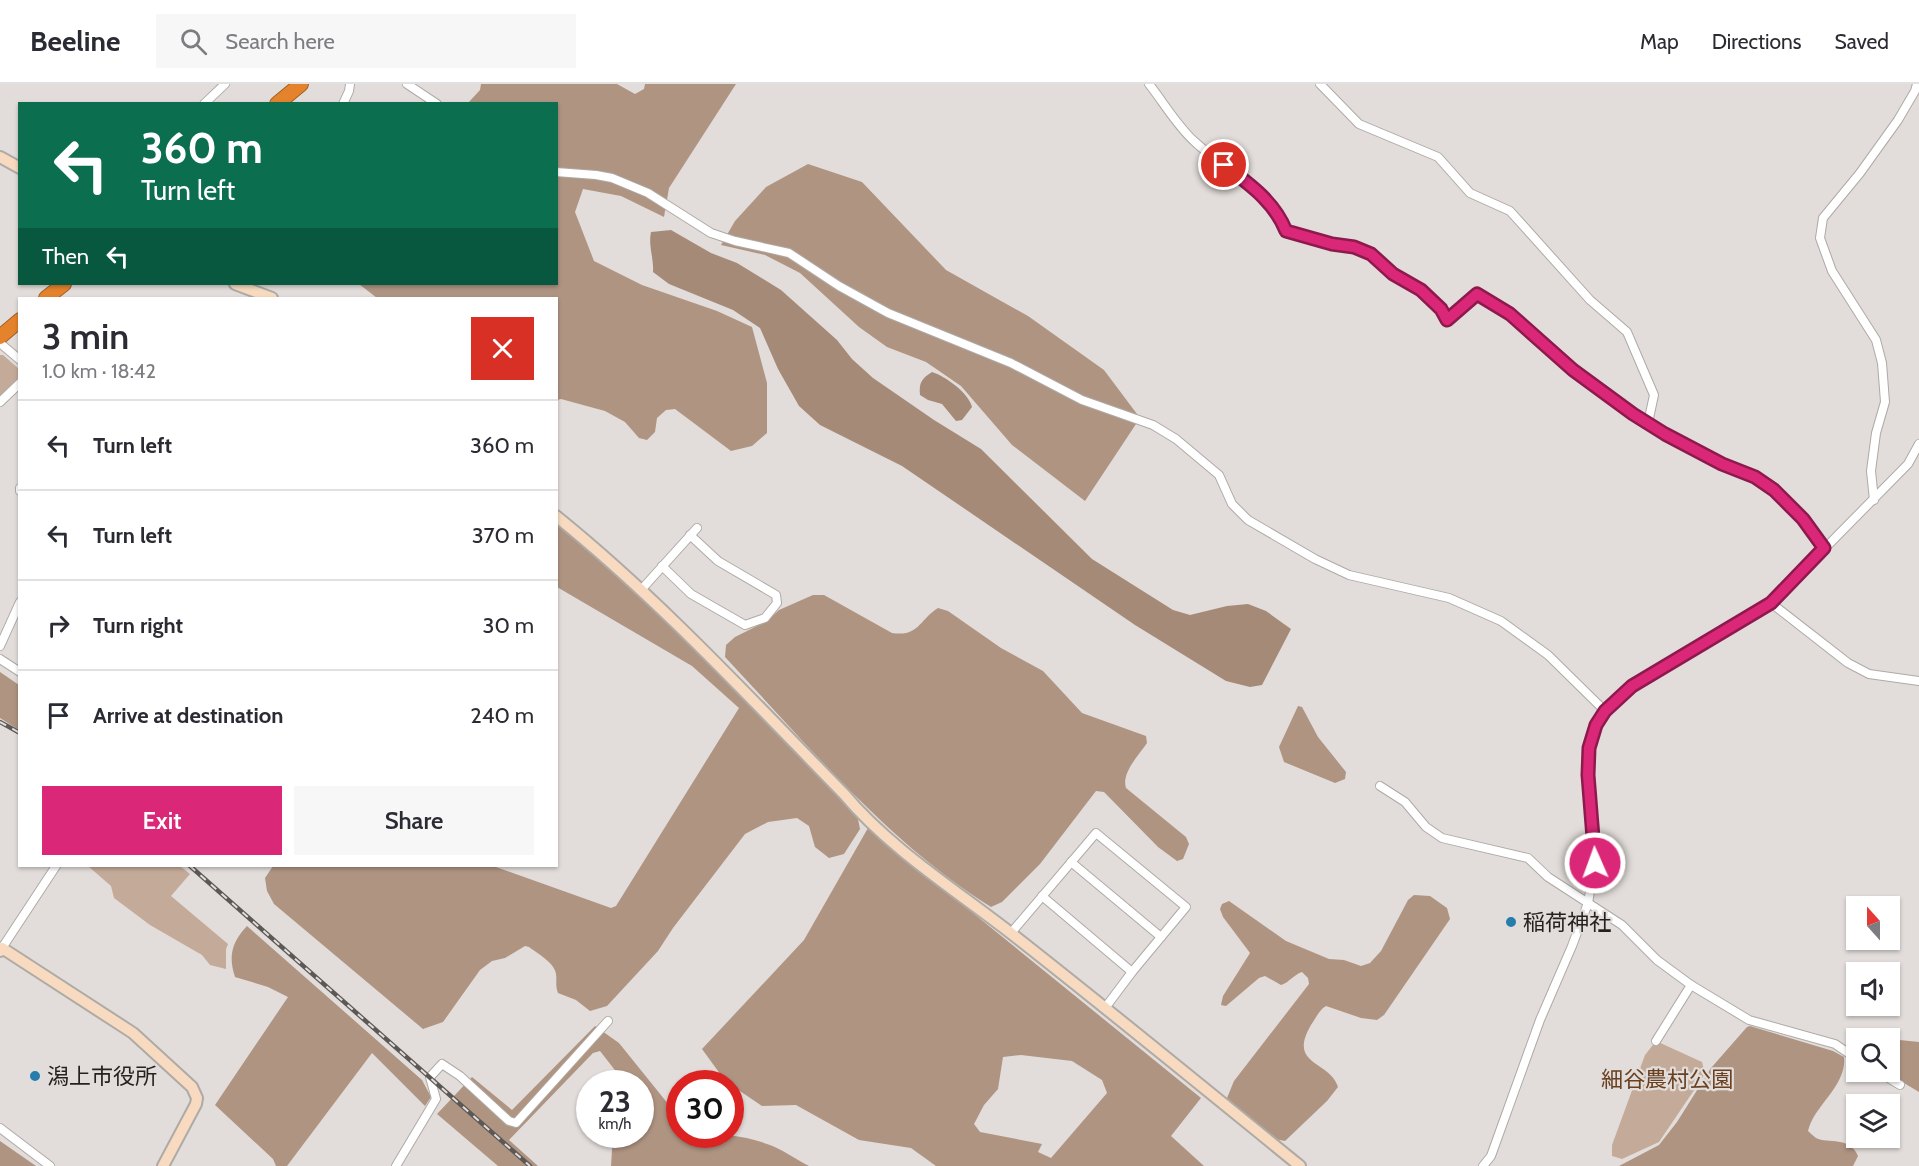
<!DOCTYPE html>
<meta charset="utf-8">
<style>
:root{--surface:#fff;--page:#f7f7f7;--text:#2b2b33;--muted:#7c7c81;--line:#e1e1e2;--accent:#db2777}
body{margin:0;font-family:Cabin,"Noto Sans JP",sans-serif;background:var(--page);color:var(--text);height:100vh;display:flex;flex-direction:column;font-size:22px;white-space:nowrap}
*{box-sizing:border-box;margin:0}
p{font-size:20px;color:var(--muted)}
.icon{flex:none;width:33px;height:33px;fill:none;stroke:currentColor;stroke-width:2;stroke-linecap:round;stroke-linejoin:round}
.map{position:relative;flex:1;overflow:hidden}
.details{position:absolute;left:18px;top:213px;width:540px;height:570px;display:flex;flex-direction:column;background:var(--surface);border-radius:0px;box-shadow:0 2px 4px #0004}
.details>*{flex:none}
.top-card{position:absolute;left:18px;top:18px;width:540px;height:183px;border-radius:0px;box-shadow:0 2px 4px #0004;background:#0b6e4f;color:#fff;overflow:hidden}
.needle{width:39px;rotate:339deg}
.tools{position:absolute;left:1846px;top:812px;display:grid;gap:12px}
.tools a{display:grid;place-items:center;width:54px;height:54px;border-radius:0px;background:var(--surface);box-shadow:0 2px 4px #0004;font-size:30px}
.speed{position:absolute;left:576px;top:986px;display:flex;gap:12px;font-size:30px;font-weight:700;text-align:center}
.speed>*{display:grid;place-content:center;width:78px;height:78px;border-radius:50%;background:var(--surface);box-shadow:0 2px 4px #0004;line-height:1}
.speed small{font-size:15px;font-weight:400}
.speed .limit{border:9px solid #d22;background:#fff;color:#111}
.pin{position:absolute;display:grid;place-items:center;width:51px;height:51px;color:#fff;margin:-26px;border:3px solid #fff;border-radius:50%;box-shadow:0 2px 6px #0007}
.me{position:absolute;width:66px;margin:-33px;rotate:358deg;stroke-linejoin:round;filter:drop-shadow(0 0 4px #0008)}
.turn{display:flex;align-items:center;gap:21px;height:126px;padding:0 24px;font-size:27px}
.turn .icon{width:78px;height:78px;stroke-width:2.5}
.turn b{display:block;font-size:42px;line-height:51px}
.then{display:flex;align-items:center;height:57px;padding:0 24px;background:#0003;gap:12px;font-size:22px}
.round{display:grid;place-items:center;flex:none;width:63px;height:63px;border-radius:0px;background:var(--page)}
.summary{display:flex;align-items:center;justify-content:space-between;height:102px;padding:0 24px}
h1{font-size:36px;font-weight:600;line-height:45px}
.button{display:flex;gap:12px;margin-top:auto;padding:12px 24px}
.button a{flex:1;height:69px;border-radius:0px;background:var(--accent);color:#fff;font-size:24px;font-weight:600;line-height:69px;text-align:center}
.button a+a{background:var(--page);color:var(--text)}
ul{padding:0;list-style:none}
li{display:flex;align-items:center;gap:18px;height:90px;padding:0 24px;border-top:2px solid var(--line)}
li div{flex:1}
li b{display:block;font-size:22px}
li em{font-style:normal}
header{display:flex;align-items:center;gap:36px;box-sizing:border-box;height:84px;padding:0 30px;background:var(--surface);border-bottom:2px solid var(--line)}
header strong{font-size:28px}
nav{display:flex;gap:33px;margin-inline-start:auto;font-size:21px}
.search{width:420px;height:54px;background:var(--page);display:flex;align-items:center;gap:15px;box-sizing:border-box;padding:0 21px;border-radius:0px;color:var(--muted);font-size:22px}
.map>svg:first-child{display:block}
.green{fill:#c4ab99}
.forest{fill:#af9482;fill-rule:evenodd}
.water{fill:#a58a78}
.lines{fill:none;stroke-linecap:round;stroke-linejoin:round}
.street-casing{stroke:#aeaaa6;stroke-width:10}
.secondary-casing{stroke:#aeaaa6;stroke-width:14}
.highway-casing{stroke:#a16129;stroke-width:16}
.street{stroke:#fff;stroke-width:8}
.secondary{stroke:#f7dac0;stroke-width:10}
.highway{stroke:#e5832d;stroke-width:14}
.rail-casing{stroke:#5b5856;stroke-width:4.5}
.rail{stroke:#e2ddda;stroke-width:2;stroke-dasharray:7;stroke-linecap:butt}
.route-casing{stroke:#8e194d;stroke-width:15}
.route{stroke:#db2777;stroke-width:10}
.poi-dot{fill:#247dac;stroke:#e2ddda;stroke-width:2}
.labels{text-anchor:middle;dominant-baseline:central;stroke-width:4.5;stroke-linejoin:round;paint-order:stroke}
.poi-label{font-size:22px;fill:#242221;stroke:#e2ddda;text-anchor:start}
.park-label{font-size:22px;fill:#694021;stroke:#e2ddda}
</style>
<header>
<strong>Beeline</strong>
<div class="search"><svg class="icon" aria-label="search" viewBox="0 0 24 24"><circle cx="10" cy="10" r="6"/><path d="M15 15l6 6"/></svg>Search here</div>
<nav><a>Map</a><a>Directions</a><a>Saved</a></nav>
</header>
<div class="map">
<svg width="1919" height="1082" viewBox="0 0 1919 1082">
<rect width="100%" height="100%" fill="#e2ddda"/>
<!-- green -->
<g class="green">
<polygon points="0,271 3,271 19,285 19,295 0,314"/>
<polygon points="88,782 180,782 190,790 171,812 228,860 226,865 226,885 210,881 202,871 150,841 114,814 111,802"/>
<polygon points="1656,957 1702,978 1705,990 1659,1058 1622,1075 1612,1072 1612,1061 1645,971"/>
</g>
<!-- forest -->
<g class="forest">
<polygon points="481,0 617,0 635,10 644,5 645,0 736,0 669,104 664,133 621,112 583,105 575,128 594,177 642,201 717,227 752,243 767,299 767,349 752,362 731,367 675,325 666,326 657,334 655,348 647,356 639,354 625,338 605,327 561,315 557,316 556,214 377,214 359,200 556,200 556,20 468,19 480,6"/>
<polygon points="808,80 862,98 946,186 1028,232 1104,286 1140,334 1085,417 1012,361 961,302 926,278 887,263 859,243 800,189 765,171 721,161 735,137 766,103"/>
<path d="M 557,438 L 634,505 L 736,605 L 839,710 L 858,735 L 860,745 L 844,770 L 829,774 L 815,763 L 809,742 L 797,734 L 768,738 L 745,750 L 673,844 L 658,867 L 607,922 L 590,927 L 576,916 L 558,909 C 555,901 557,897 556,890 C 555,879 537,869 529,863 L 525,862 L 505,874 L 492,877 L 480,886 L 443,938 L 423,945 L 274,820 L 267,807 L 265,794 L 273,782 L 493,782 L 611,824 L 616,822 L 739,624 L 692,582 L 557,503 Z"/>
<path d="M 813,511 L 824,511 L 892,549 C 919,553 919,536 938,524 L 948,527 L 1001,564 L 1043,587 L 1082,629 L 1146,652 L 1147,659 C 1139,671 1121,689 1126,704 L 1186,753 L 1189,760 L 1183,775 L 1177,777 L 1158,763 L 1104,708 L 1096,707 L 1040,780 L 1002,818 L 991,823 C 888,759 807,660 725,573 L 726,561 L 735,553 L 767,537 L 779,526 Z"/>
<polygon points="0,588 19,601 19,646 0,634"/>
<polygon points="1298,622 1302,623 1318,653 1346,688 1345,695 1335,699 1284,678 1279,663"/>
<path d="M 868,744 L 1201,1014 L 1171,1052 L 1204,1082 L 936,1082 L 911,1064 L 859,1056 L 796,1021 L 762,1022 L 731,1001 L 730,999 L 726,998 L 702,965 L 804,856 ZM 1021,971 L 1072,977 L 1102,996 L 1107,1009 L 1051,1074 L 1038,1068 L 1042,1060 L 980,1048 L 974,1040 L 984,1021 L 998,1005 L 1003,973 Z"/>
<path d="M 1414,811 L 1430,812 L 1447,824 L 1450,835 L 1384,931 L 1377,936 L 1361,934 L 1326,922 C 1319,926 1316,934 1311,941 C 1287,982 1330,976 1338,1003 L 1327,1017 L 1285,1057 L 1275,1055 L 1227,1014 L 1234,997 L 1309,900 L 1308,894 L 1302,888 C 1293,891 1290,898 1281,901 L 1265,892 L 1259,894 L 1226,922 L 1221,921 L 1223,912 L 1250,869 L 1223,833 L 1220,825 L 1222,820 L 1229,817 L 1286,857 L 1329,875 L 1344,876 L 1361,882 L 1370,879 L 1381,867 L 1408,816 Z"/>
<path d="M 247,842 L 422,996 L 431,1013 L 425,1022 L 372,969 L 287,1082 L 276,1082 L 273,1075 L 215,1021 L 288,913 L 268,903 L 235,893 C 228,872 232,858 247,842 Z"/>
<path d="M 595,942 L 619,959 L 673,1026 L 679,1030 L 680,1050 C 709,1050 739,1049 767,1060 C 782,1065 795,1075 809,1082 L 611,1082 L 613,1050 L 640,1050 L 640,999 L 625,999 L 600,967 L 593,969 L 509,1056 L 538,1082 L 498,1082 L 437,1030 L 472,993 L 512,1026 Z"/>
<path d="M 1750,942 L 1833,967 L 1844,973 C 1847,1002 1814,1021 1808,1047 C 1809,1048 1816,1054 1816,1054 C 1828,1060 1850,1052 1858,1072 L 1853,1082 L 1619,1082 L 1659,1061 L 1677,1038 L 1711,984 L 1747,943 Z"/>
<polygon points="1890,955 1919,958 1919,1008 1884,987 1890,987"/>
<polygon points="0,1057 36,1082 0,1082"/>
</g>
<!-- water -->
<g class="water">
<path d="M 671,146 L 711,169 L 737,179 L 781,206 L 837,256 L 852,275 L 873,294 L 934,336 L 981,365 L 1092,475 L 1173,526 L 1190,531 L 1227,522 L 1248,520 L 1266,527 L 1291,545 L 1262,601 L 1250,603 L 1226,597 L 1135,541 L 902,382 L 820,341 L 799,322 L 778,285 L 760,244 L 733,226 L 669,200 L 653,188 C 654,175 648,161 651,148 Z"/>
<path d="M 932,288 C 945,292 969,309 972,323 L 962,336 L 956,337 L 942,320 L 928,316 L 920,311 C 919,299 921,295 932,288 Z"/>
</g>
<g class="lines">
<!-- street casing -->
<g class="street-casing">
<g id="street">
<polyline points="407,0 437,20"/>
<path d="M 1149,0 C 1164,19 1177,42 1195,58 C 1226,87 1269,105 1286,147 L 1332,160 L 1354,163 L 1371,170 L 1393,190 L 1421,206 L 1441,225 L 1447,236 L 1477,210 L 1510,230 L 1573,286 L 1604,310 L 1665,350 L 1722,380 L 1754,393 L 1774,406 L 1803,435 L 1824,464"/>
<polyline points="1320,0 1359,40 1438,73 1470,109 1510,127 1590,216 1627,248 1654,311 1648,339"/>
<polyline points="204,20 225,0"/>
<polyline points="343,20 349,7 350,0"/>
<polyline points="556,88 596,91 612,94 648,109 711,149 735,157 789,169 839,202 888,229 1011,279 1082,316 1153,341 1176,355 1219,391 1232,420 1248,436 1315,475 1349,491 1449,514 1501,537 1548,571 1605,627"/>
<polyline points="0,259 20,276"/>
<polyline points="0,318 20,299"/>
<polyline points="20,404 20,407"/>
<polyline points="1874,416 1871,387 1876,349 1885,318 1882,279 1876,256 1832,187 1820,154 1823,134 1860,89 1898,36 1915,7 1917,0"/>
<polyline points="662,482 691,510 745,541 765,534 777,519 776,511 718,477 690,451"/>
<polyline points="641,506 697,444"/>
<polyline points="1771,519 1848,579 1869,590 1919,597"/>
<polyline points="0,562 20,518"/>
<polyline points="0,575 20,588"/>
<polyline points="1380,702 1405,718 1426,743 1442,754 1528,774 1548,793 1622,841 1657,876 1691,901 1749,936 1835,960 1857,975"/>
<polyline points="1071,778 1161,853"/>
<polyline points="1042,812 1132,888"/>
<polyline points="1011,849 1096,749 1186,823 1132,888 1105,924"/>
<polyline points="0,863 2,864 56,782"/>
<polyline points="1656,957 1691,901"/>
<polyline points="1877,987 1900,1001"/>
<polyline points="0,1044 50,1082"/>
<polyline points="396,1082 436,1015 430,993 442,980 460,992 509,1037 516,1039 608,937"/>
<polyline points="1483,1082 1491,1072 1540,936 1572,862 1588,819 1595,779 1588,691 1589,664 1595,641 1605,627 1632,602 1771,519 1908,380 1919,360"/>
</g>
</g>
<!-- secondary casing -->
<g class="secondary-casing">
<g id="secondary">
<polyline points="0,73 20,84"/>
<polyline points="235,200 272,214"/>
<path d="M 556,432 C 660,516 751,615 844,710 C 889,764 957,807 1012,850 C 1109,926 1204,1004 1300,1082"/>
<polyline points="0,867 2,864 133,949 192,1003 197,1014 196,1020 163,1082"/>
</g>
</g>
<!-- highway casing -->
<g class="highway-casing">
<g id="highway">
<polyline points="277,20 301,0"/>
<polyline points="46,214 64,200"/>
<polyline points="0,253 20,236"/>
</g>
</g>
<!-- street -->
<use href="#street" class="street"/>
<!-- secondary -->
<use href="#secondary" class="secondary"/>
<!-- highway -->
<use href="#highway" class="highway"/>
<!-- rail casing -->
<g class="rail-casing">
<g id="rail">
<polyline points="0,638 20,649"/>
<polyline points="190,782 530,1082"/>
</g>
</g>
<!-- rail -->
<use href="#rail" class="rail"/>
</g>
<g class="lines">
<!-- route casing -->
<g class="route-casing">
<path id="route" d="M 1224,81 C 1249,100 1274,117 1286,147 L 1332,160 L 1354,163 L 1371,170 L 1393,190 L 1421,206 L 1441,225 L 1447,236 L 1477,210 L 1510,230 L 1573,286 L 1633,330 L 1665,350 L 1722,380 L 1755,393 L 1774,406 L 1803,435 L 1824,464 L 1771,519 L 1632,602 L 1605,627 L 1596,641 L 1589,664 L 1588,691 L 1595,779"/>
</g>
<!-- route -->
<use href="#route" class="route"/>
</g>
<!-- markers -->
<g class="poi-dot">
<circle cx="1511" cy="838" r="6"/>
<circle cx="35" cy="992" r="6"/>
</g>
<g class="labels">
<!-- poi labels -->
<g class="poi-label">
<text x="1523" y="838">稲荷神社</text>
<text x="47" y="992">潟上市役所</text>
</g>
<!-- park labels -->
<g class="park-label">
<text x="1667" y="995">細谷農村公園</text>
</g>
</g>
</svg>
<div class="tools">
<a><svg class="needle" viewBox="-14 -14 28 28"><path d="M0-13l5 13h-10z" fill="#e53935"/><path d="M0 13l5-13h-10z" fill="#7c7c81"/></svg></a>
<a><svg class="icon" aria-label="sound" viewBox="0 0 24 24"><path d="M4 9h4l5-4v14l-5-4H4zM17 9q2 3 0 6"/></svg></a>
<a><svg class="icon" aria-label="search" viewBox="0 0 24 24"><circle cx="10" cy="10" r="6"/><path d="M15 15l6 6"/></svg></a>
<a><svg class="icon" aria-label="layers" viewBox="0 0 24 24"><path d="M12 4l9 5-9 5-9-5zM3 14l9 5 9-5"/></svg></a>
</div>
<div class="speed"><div>23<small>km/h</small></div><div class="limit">30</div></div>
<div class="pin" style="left:1224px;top:81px;background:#d93025"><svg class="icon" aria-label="arrive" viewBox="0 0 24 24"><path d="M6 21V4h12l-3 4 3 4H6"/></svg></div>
<svg class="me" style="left:1595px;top:779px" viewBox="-20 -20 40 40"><circle r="17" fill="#db2777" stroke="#fff" stroke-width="3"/><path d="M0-11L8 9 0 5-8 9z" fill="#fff"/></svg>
<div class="top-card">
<div class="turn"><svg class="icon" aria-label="left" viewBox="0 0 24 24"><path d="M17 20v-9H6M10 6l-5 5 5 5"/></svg><div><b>360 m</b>Turn left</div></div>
<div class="then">Then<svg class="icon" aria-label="left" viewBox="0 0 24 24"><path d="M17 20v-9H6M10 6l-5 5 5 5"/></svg></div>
</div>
<section class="details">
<div class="summary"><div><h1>3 min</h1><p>1.0 km · 18:42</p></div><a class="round" style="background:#d93025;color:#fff"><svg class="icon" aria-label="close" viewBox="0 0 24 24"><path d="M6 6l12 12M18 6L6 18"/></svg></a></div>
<ul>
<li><svg class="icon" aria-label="left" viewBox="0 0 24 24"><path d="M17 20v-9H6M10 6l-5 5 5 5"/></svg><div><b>Turn left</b></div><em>360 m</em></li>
<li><svg class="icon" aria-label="left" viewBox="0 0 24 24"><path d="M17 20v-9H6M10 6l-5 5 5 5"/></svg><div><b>Turn left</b></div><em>370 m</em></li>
<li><svg class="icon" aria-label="right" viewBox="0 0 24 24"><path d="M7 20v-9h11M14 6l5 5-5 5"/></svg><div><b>Turn right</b></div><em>30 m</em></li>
<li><svg class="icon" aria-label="arrive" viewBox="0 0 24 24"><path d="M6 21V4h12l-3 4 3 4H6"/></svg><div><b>Arrive at destination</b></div><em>240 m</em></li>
</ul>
<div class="button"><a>Exit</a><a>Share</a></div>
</section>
</div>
